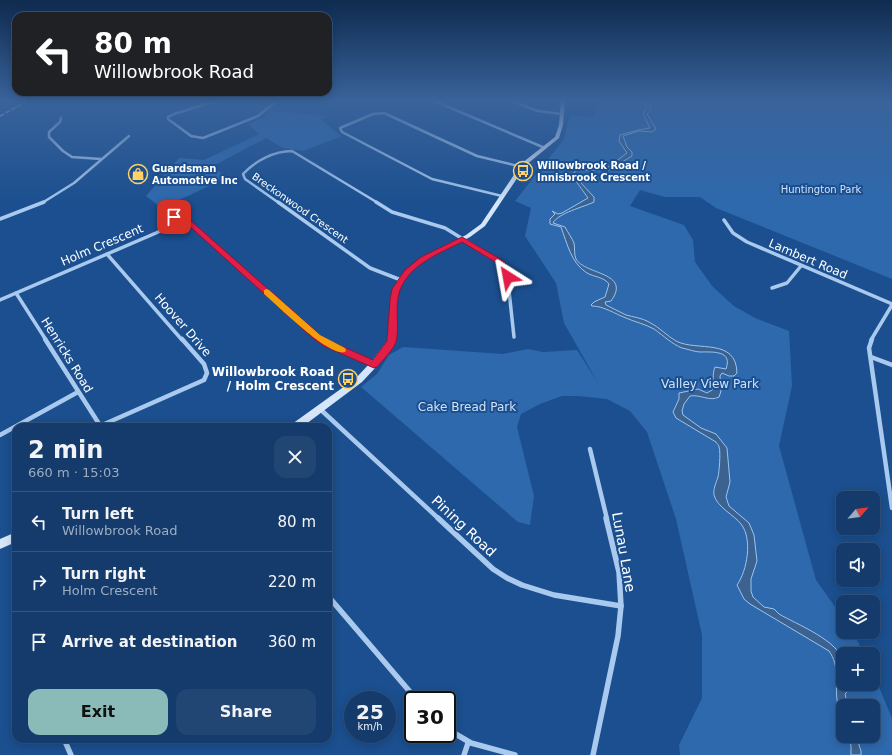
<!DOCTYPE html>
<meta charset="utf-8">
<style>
:root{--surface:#143b6b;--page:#214673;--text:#f1f3f6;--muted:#9dadc1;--line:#33557e;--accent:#8bbbb9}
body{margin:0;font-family:"DejaVu Sans",sans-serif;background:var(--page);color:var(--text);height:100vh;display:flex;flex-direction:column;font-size:15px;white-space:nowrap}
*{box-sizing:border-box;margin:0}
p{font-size:13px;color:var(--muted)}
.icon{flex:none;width:22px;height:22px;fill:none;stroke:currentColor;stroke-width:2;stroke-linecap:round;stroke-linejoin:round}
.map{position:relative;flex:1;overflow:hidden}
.panel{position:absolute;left:12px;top:423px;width:320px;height:320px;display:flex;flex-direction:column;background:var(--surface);border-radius:12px;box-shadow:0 2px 10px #0003,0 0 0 1px var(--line)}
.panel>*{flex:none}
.guide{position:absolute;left:12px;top:12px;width:320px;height:84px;border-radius:12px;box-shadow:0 2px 10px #0003,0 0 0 1px var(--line);background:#202124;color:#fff;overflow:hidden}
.needle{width:26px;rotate:62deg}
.fabs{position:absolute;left:836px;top:491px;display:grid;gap:8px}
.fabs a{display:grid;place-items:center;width:44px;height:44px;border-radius:8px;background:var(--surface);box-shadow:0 2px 10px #0003,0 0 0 1px var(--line);font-size:20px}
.speed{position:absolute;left:344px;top:691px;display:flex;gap:8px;font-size:20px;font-weight:700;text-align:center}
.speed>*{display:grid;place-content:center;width:52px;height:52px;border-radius:50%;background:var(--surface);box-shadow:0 2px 10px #0003,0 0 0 1px var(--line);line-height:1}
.speed small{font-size:10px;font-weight:400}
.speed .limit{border:2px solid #111;border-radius:6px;background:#fff;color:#111}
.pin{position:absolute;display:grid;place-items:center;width:34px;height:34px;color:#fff;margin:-17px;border-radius:8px;box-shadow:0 2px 6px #0006}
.me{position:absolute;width:44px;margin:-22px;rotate:326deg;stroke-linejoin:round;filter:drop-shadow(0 0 3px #0008)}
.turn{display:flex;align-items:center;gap:14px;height:84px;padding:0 16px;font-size:18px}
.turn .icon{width:52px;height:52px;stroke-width:2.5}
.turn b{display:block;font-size:28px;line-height:34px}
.round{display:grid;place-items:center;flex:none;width:42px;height:42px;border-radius:12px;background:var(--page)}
.summary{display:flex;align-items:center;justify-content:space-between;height:68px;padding:0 16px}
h1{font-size:24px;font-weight:700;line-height:30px}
.action{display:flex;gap:8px;margin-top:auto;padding:8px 16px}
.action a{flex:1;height:46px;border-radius:12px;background:var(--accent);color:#111;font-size:16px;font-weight:700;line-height:46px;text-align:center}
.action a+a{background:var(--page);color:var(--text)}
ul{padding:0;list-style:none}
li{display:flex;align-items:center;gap:12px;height:60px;padding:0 16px;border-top:1px solid var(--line)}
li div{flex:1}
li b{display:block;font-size:15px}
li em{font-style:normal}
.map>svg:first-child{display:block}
.green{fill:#2e69ad;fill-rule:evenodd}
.water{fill:#3c6290;stroke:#9cc4f0}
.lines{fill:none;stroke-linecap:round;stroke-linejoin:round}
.street-far3{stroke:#a9c9ee;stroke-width:2.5}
.street-far2{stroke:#a9c9ee;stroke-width:3.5}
.street-far1{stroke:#a9c9ee;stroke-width:4.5}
.street{stroke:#a9c9ee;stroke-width:5.5}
.secondary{fill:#d6e6fa;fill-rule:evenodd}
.rail{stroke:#fff;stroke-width:1.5;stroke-dasharray:4.5 2;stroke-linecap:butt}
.route{fill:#e11d48;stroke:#92132f}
.slow{fill:#f59e0b}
.labels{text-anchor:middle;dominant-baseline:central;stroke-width:4;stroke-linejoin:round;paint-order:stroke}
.far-poi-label{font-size:10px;font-weight:bold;fill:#fff;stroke:#1b4f8f;text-anchor:start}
.far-park-label{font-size:10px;fill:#cfe3fa;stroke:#1b4f8f}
.far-street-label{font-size:10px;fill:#fff;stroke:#1b4f8f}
.street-label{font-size:12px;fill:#fff;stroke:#1b4f8f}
.poi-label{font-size:12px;font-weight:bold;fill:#fff;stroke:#1b4f8f;text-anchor:end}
.park-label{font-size:12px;fill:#cfe3fa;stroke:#1b4f8f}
.near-street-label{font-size:14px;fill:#fff;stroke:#1b4f8f}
</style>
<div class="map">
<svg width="892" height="755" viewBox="0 0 892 755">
<rect width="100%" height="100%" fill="#1b4f8f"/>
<!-- green -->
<g class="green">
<path d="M 600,100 L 892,100 L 892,279 L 716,208 L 700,197 L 665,197 L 640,190 L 630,206 L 684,225 L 693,240 L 695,262 L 713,287 L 734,306 L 755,318 L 789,331 L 792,386 L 779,446 L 816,580 L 843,618 L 843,632 L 853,632 L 864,654 L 843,654 L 843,684 L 873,684 L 873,673 L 892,718 L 892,755 L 680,755 L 679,745 L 702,698 L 702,635 L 676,519 L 647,432 L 630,411 L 607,399 L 578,396 L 562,396 L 540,404 L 521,414 L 517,427 L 534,496 L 530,525 L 518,522 L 361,387 L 377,374 L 389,355 L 403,347 L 503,354 L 528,349 L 543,352 L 577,350 L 598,383 L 564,323 L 556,283 L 525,236 L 531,208 L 515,201 L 564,139 L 570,115 L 594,117 ZM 843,706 L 873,706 L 873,736 L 843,736 Z"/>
<polygon points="270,111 331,116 321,119 334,131 342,136 303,151 283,148 266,138 213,166 226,178 175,202 167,208 163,209 146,196 179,158 204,160 259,134 248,124 265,117"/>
</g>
<!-- water -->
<g class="water">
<path d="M 638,100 C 644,100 651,104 651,110 L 647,114 L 656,129 L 652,132 L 639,131 L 623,136 L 627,147 L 632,152 L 632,156 L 609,170 L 576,170 L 574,173 L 583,180 L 581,183 L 594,197 L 594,202 C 584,207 558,213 553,223 L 565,227 C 568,233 572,238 574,243 C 575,248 574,255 576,259 C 585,275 632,272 611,301 L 605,302 L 606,305 C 613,308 619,312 626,315 C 633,317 642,318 649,322 C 659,327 667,336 676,341 C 697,352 736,337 737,373 L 734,376 L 729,376 L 722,373 L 720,376 L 721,391 L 719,397 C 710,402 700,394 690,396 L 684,404 L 682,411 L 683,415 L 701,428 L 716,434 L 727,448 L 730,482 L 726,497 L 729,506 L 749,523 L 754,535 L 757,561 L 751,579 L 751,591 L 753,597 L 764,607 L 774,609 L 779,614 C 796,624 840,641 843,662 C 844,669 843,677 843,684 L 849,684 L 850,689 L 845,694 L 848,706 L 843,706 L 843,718 C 841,713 838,706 837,700 C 835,684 840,666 829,651 L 750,604 L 744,599 L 737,585 C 747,571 753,539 741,524 C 734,515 717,507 714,495 C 713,489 716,483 718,477 C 719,473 721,452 719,447 C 719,445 717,444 716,442 L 676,418 L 673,412 L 679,399 L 679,393 L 698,389 L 707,393 L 712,390 C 714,382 712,374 715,367 L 726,369 C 733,350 712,352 700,352 C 695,352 688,349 682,348 C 672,344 664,336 654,329 C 645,324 635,322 626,318 C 615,314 604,306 592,306 L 591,305 L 594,302 L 605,297 L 609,284 C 604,277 594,277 587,273 C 571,263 567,243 561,227 L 550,224 L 550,219 L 555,214 L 552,211 L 558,214 L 562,213 L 588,198 L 573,177 L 567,173 L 567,170 C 579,163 594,169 607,168 L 627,153 L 619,141 L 620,135 L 638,130 L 650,128 L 643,114 L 647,107 L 645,103 Z"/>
<polygon points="849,736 856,736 861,751 861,755 851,755 851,746"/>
</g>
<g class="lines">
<!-- street-far3 -->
<g class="street-far3">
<polyline points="219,100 174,114 168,117 168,119 191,136 203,138 258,116 278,100"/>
<polyline points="432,100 545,148"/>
<polyline points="509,100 538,111 562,114"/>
<polyline points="61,118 60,122 49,132 49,137 63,151 72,157 101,159"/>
<polyline points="502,196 432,179 342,132 340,128 373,114 384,113 477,156 522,167"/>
<polyline points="42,203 74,183 129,136"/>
<path d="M 279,203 L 245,179 L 243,174 C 255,161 274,151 292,151 L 378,203"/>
</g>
<!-- street-far2 -->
<g class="street-far2">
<polyline points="278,202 370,268 401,280"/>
<polyline points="376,202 392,212 445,228 497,260 507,272 514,337"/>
<polyline points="0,219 44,202"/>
<polyline points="724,220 733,233 747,242 892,304"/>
<polyline points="107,254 182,340"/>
<polyline points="772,288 787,283 801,266"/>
<polyline points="16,293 46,340"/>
<polyline points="0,300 156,233 160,231 168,219 180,217 187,221 321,340"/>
<polyline points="871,340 892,305"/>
</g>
<!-- street-far1 -->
<g class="street-far1">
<polyline points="45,339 101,427"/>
<polyline points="320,339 374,364"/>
<polyline points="872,339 869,348 892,508"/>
<polyline points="871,357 892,365"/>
<polyline points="320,409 439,519"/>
<polyline points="100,426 204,380 207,373 204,364 182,339"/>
<polyline points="0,435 78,392"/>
<polyline points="590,449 607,519"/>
</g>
<!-- street -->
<g class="street">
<polyline points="438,518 493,569 507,578 522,585 554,595 621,606"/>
<polyline points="328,596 417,700"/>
<polyline points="447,729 471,743 515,755"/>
<polyline points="64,739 71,755"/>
<polyline points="464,755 468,743"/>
<polyline points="593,755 618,636 621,606 619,572 606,518"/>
</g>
<!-- secondary -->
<g class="secondary">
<polygon points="561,100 565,100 563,125 559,138 526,165 485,226 470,237 425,260 410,272 404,281 399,289 397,300 395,342 377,366 362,382 302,427 291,427 292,424 356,378 371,362 387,341 391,300 393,289 399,278 406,270 421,258 466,235 481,224 522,163 555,137 559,125"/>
<polygon points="16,532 16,542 0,549 0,539"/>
</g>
<!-- rail -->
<polyline class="rail" points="0,116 29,100"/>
</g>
<!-- sky -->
<linearGradient id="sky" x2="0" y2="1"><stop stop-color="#0f2b4f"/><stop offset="0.49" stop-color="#39639b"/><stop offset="1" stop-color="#39639b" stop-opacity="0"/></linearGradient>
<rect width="892" height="205" fill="url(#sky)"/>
<!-- route -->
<path class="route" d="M 180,215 L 190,220 L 320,335 L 330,341 L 373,360 L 387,341 L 390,300 L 392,289 L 405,270 L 421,257 L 462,237 L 502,260 L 509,268 L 512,277 L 511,278 L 506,278 L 501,269 L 497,263 L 462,242 C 440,253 410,264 400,290 C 394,305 400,327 396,342 C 393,350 383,360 377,367 L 374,368 L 324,346 L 314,339 L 185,222 L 170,217 L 174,215 Z"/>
<!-- slow -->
<path class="slow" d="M 267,289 L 269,290 L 320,335 L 345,348 L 346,350 L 345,352 C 329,357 277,305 264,294 L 264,290 Z"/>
<!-- icons -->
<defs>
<g id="bus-ring" transform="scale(1)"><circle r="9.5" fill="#1b4f8f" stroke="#ffd166" stroke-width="1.5"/><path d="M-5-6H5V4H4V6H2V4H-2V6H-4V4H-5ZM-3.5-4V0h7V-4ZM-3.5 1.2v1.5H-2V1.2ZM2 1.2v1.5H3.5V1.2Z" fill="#ffd166"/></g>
<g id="shop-ring" transform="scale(1)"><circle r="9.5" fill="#1b4f8f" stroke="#ffd166" stroke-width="1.5"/><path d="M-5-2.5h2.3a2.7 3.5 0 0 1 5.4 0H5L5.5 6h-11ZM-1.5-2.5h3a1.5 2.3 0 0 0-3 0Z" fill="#ffd166"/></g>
</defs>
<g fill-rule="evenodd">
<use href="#bus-ring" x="523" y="171"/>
<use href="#shop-ring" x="138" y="174"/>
<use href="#bus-ring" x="348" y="379"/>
</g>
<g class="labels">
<!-- far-poi labels -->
<g class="far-poi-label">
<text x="537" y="165">Willowbrook Road /<tspan x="537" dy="12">Innisbrook Crescent</tspan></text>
<text x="152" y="168">Guardsman<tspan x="152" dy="12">Automotive Inc</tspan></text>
</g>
<!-- far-park labels -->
<g class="far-park-label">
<text x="821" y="189">Huntington Park</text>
</g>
<!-- far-street labels -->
<g class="far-street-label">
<text transform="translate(300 208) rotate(35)">Breckonwood Crescent</text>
</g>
<!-- street labels -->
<g class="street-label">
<text transform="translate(102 245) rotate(-23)">Holm Crescent</text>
<text transform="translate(808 259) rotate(23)">Lambert Road</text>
<text transform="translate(183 325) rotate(49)">Hoover Drive</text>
<text transform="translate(67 355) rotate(58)">Henricks Road</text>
</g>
<!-- poi labels -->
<g class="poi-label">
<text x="334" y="372">Willowbrook Road<tspan x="334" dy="14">/ Holm Crescent</tspan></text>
</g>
<!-- park labels -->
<g class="park-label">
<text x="710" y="384">Valley View Park</text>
<text x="467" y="407">Cake Bread Park</text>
</g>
<!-- near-street labels -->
<g class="near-street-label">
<text transform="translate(464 526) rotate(43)">Pining Road</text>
<text transform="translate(624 552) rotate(80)">Lunau Lane</text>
</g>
</g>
</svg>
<div class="fabs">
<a><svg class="needle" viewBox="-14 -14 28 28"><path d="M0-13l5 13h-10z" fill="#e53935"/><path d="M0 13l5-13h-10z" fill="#9dadc1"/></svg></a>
<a><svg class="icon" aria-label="sound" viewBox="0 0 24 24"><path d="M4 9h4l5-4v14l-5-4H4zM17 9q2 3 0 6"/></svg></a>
<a><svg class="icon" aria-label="layers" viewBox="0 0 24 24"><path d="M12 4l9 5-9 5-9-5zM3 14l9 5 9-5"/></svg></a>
<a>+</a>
<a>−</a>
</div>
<div class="speed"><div>25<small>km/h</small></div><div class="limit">30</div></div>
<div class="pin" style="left:174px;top:217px;background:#d93025"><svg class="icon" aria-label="arrive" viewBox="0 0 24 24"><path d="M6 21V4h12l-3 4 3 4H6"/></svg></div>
<svg class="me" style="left:508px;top:277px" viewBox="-20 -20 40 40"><path d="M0-17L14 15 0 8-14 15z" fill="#e11d48" stroke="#fff" stroke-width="4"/></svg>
<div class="guide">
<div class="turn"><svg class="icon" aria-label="left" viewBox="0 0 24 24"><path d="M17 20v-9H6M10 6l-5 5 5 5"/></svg><div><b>80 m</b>Willowbrook Road</div></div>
</div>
<section class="panel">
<div class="summary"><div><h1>2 min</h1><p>660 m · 15:03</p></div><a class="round"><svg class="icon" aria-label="close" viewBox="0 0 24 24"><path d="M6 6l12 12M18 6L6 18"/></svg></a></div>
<ul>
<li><svg class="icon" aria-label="left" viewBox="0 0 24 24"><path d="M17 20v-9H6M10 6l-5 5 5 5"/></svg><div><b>Turn left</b><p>Willowbrook Road</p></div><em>80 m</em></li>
<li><svg class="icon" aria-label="right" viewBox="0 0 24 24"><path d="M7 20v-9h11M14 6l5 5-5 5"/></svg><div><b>Turn right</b><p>Holm Crescent</p></div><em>220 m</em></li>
<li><svg class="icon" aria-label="arrive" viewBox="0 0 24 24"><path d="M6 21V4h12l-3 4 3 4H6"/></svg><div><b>Arrive at destination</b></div><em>360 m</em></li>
</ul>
<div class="action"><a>Exit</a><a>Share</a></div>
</section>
</div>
